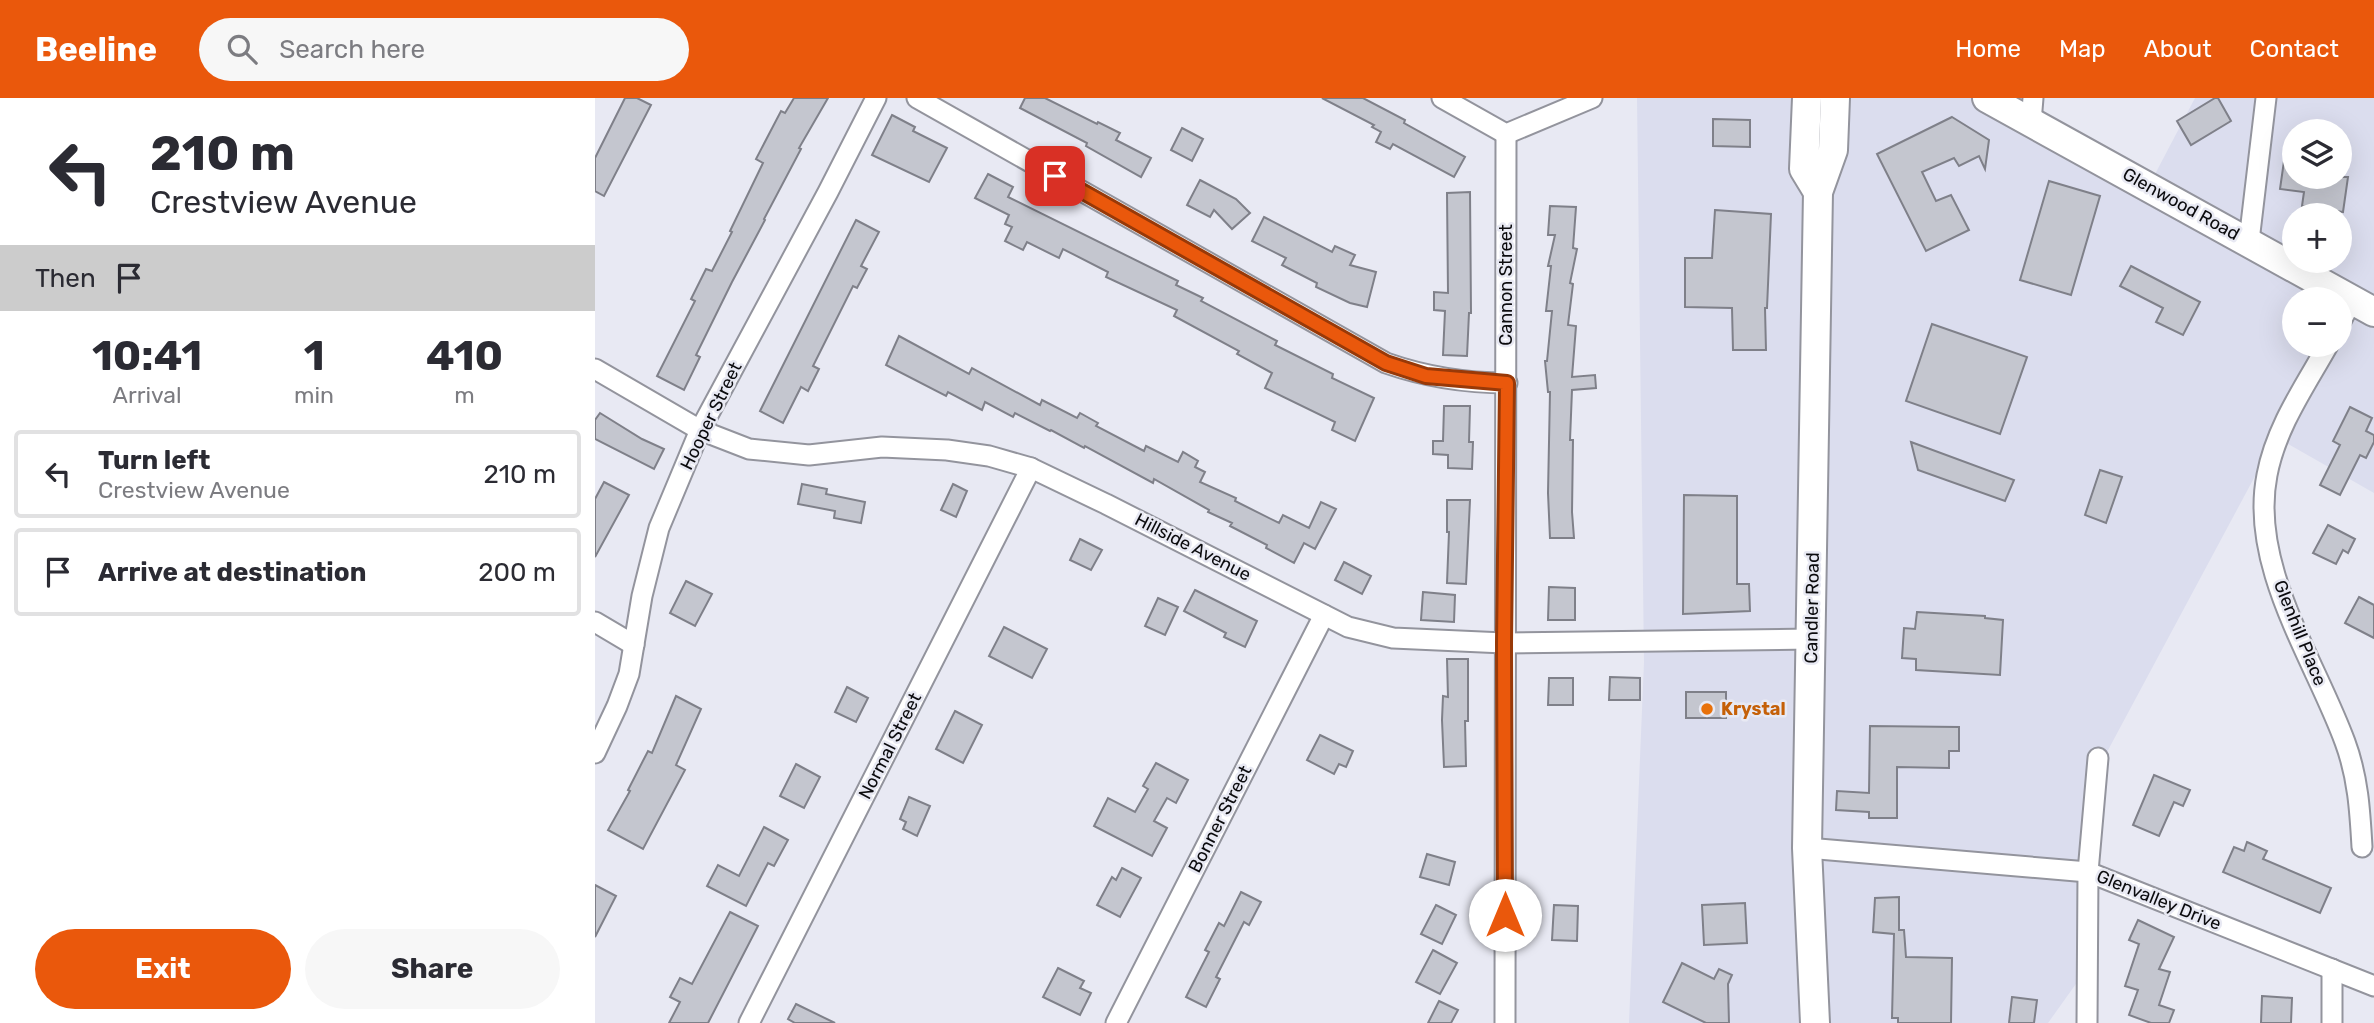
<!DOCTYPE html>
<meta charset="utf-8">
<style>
:root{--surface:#fff;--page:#f7f7f7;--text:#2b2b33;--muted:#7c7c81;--line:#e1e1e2;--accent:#ea580c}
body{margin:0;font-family:Rubik,sans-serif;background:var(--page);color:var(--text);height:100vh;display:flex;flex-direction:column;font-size:26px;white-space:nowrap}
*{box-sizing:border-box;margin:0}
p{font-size:23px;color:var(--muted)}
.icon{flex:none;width:38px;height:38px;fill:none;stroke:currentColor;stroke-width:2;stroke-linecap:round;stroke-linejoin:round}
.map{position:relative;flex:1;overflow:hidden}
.panel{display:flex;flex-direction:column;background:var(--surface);width:595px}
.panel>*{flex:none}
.guide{background:#fff;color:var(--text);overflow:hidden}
.fabs{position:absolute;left:1687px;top:21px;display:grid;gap:14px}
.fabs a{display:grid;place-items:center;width:70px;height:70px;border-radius:50%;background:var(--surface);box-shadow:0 7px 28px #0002;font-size:35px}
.pin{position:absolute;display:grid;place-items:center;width:60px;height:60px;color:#fff;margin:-30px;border-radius:14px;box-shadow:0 4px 10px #0006}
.me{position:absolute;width:77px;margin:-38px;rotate:0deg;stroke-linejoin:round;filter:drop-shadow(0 0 5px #0008)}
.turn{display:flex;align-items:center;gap:24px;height:147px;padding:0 35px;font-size:32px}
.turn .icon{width:91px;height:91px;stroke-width:2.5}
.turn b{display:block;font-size:49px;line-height:60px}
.then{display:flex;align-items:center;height:66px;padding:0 35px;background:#0003;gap:14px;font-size:26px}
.eta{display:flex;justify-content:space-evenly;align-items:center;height:119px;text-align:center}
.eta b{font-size:42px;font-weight:700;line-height:49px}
.button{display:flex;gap:14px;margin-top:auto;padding:14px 35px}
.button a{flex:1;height:80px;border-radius:42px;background:var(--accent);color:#fff;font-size:28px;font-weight:700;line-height:80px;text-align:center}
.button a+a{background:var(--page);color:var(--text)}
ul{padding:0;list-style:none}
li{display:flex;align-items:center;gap:21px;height:88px;margin:0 14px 10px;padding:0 21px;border:4px solid var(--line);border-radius:7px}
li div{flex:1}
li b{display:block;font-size:26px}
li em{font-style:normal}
header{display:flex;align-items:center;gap:42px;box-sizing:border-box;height:98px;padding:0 35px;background:var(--accent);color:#fff}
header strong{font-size:33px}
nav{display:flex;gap:38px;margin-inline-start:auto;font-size:24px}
.search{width:490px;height:63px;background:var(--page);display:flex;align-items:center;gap:18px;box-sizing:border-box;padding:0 24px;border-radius:38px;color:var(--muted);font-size:26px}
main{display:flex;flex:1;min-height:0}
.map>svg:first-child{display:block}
.built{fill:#dbddee;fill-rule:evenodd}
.building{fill:#c4c6cf;stroke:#7f8089;stroke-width:2}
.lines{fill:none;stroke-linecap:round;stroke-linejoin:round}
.street-casing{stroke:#93949d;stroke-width:23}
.secondary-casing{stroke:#93949d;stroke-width:32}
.street{stroke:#fff;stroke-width:19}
.secondary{stroke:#fff;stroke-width:28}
.route-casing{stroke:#983908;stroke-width:18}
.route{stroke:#ea580c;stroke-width:12}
.food-dot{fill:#e8710a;stroke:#e8e9f3;stroke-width:2.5}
.labels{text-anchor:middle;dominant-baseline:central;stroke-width:5;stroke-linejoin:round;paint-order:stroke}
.street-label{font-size:18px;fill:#0b0b0e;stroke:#e8e9f3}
.food-label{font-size:18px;font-weight:bold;fill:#c56008;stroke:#e8e9f3;text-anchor:start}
</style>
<header>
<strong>Beeline</strong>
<div class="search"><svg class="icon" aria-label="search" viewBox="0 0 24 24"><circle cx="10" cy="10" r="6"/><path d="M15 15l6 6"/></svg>Search here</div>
<nav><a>Home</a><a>Map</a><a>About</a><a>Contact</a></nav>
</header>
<main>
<section class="panel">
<div class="guide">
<div class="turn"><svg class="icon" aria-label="left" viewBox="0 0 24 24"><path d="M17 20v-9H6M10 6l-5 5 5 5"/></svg><div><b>210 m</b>Crestview Avenue</div></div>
<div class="then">Then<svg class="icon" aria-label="arrive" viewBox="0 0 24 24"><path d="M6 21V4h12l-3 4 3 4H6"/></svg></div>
</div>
<div class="eta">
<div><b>10:41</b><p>Arrival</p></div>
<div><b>1</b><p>min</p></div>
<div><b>410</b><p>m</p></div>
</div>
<ul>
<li><svg class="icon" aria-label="left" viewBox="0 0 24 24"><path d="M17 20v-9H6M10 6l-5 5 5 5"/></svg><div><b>Turn left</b><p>Crestview Avenue</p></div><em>210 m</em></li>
<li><svg class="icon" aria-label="arrive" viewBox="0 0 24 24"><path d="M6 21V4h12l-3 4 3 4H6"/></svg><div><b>Arrive at destination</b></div><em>200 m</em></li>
</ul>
<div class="button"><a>Exit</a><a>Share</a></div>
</section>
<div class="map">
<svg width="1779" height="925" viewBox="0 0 1779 925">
<rect width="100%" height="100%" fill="#e8e9f3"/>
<!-- built -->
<path class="built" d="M 1042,0 L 1434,0 L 1433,9 L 1558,80 L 1600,0 L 1779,0 L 1779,395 L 1681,339 L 1497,682 L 1483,883 L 1453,925 L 1034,925 L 1049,564 ZM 1699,33 L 1745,33 L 1745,79 L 1699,79 ZM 1699,117 L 1745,117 L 1745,163 L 1699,163 ZM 1699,201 L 1745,201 L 1745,247 L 1699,247 Z"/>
<!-- building -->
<g class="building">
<polygon points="30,0 42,0 56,7 9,98 0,93 0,60"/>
<polygon points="199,0 233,0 204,50 206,51 169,121 170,122 137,184 101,257 105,259 89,292 62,278 100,203 96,201 111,171 117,173 137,134 135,133 168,65 161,61 186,13 190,15"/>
<polygon points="430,0 450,0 502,26 503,24 525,35 521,42 556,60 546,79 491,48 492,45 425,10"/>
<polygon points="727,0 768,0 810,22 809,25 870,59 859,79 798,46 795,51 781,44 786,34 777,29 779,27"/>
<polygon points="1620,0 1623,0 1636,23 1596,47 1582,23"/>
<polygon points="297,17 320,29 318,33 352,50 334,84 277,57"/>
<polygon points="1357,19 1394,42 1390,71 1384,58 1364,68 1359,60 1327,74 1341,103 1356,97 1374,132 1331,153 1282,56"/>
<polygon points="1118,21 1155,22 1155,49 1118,48"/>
<polygon points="587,30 608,41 597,63 576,52"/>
<polygon points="1691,49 1699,49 1699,79 1753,79 1748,114 1707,108 1709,94 1685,91"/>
<polygon points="393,76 418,89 413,99 583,183 581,187 608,200 606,203 682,243 680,247 738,276 737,280 779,300 760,343 737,332 740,324 670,290 677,275 642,256 644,253 579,218 582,212 511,179 513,174 468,151 464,160 432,144 428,152 410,143 417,129 410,126 414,117 380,100"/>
<polygon points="605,82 641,101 655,115 637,131 619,112 615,119 592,107"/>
<polygon points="1454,83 1505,98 1476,197 1425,182"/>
<polygon points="875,94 876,215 874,215 872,258 848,257 850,213 839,212 839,194 853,195 852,95"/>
<polygon points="955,108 981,109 978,150 982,151 975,185 978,186 973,227 981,228 977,279 1000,277 1001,290 977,292 975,342 978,342 977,414 979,440 955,440 953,395 955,294 953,294 950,263 952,263 957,213 951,213 956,168 953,168 960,137 953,137"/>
<polygon points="1120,112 1176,116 1172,210 1170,210 1171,252 1138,252 1137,210 1090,209 1090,160 1117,160"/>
<polygon points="669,119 737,154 740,148 760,157 755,167 781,174 772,209 755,205 721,189 722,185 687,167 691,160 657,143"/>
<polygon points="261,122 284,134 266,168 272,171 262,190 258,188 218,268 224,271 213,293 206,289 188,325 165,313"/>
<polygon points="1536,168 1605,204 1588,237 1561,224 1568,210 1525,188"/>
<polygon points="1337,226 1432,259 1405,336 1311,303"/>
<polygon points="304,238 374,276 377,270 445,307 447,302 482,320 485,315 503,325 501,328 549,353 551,348 583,364 588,354 603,363 600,369 610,374 605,384 641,400 640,403 684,425 688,417 714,430 726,404 741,411 720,451 709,445 699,465 671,450 672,447 635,428 637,425 613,414 614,412 559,381 558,385 490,348 489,350 456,332 455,333 420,315 418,319 390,304 387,312 353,294 351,298 291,267"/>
<polygon points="849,308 875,308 874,344 878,344 877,371 853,370 853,357 838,356 838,343 848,343"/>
<polygon points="1755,309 1777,320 1771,333 1779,337 1779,344 1771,360 1765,357 1745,397 1725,387 1745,347 1738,343"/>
<polygon points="5,315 47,341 69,351 59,371 0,341 0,322"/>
<polygon points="1316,344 1419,382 1410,403 1323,372"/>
<polygon points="1505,372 1527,379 1511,425 1490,417"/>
<polygon points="9,384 34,397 0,459 0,401"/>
<polygon points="207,386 232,391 231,396 270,404 266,425 239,420 240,413 203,406"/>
<polygon points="358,386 372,393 361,419 346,412"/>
<polygon points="1089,397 1142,398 1142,486 1154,486 1155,513 1088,516"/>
<polygon points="852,402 875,402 871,486 852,485 854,434 852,434"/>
<polygon points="1733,427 1760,441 1753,455 1748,452 1741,466 1718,455"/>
<polygon points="485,441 507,452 496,472 475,462"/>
<polygon points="749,464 776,478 767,496 740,482"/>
<polygon points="91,483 117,496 100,528 75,515"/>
<polygon points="954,489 980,490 980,522 953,522"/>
<polygon points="600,492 662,523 650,549 629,539 631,535 589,513"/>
<polygon points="828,494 860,497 859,524 826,522"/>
<polygon points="1764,499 1779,507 1779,540 1750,525"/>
<polygon points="563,500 583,509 570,537 550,528"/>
<polygon points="1322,514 1390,518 1390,520 1408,522 1405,577 1321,572 1321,561 1307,560 1309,530 1320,531"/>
<polygon points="409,529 452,551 437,580 394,558"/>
<polygon points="852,561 873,561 873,623 870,623 871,668 849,669 847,622 848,598 853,599"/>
<polygon points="1015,579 1045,580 1045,602 1014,602"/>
<polygon points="954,580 978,580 978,607 953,607"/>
<polygon points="252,589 273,600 261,624 240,614"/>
<rect x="1091" y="594" width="40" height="26"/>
<polygon points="81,598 106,611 81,667 90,672 48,751 13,732 35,693 33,692 53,653 57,655"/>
<polygon points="360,613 387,627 368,665 341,651"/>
<polygon points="1275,628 1364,629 1364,653 1354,653 1354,670 1302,669 1302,720 1274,720 1274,714 1241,712 1242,693 1274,695"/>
<polygon points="725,637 758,653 751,669 744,666 739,676 712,662"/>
<polygon points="561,665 593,682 581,705 572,700 559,723 572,730 557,758 499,728 513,700 540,714 553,691 548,688"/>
<polygon points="201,666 225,679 209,710 185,698"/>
<polygon points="1559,677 1595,692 1588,708 1579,704 1564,738 1538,727"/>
<polygon points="314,699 335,708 322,738 308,731 311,724 305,721"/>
<polygon points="169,729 193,742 179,768 173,765 151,808 112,788 123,767 144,778"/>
<polygon points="1652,744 1672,753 1668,761 1736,790 1725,815 1628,774 1639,749 1649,753"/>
<polygon points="832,756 860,764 854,787 825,779"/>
<polygon points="527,770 546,780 525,819 502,807 517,779 521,782"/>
<polygon points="0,787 21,798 0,839"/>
<polygon points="646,794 666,804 654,827 649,824 621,879 625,881 611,909 591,899 614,854 610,852 624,825 629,828"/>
<polygon points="1304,799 1304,832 1309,832 1311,859 1357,860 1356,925 1303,925 1303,920 1297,920 1299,836 1278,834 1280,800"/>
<polygon points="1150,805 1152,845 1109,847 1107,807"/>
<polygon points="841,807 861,817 847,846 826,836"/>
<polygon points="959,807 983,808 982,843 957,842"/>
<polygon points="135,814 163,828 113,925 74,925 85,904 75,899 85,880 97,886"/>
<polygon points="1543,822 1579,839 1564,871 1575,874 1564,907 1579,912 1574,925 1556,925 1534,917 1543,892 1530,888 1544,846 1534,842"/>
<polygon points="838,852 862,865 845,896 821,884"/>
<polygon points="1087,865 1119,881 1124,871 1137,877 1133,886 1134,925 1111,925 1068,904"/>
<polygon points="463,870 489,883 485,890 496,895 485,917 448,899"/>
<polygon points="1667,898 1697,900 1696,925 1666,925"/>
<polygon points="1417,899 1442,902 1439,925 1414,925"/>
<polygon points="844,903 863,912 856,925 833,925"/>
<polygon points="201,906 240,925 200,925 193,921"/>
</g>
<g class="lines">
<!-- street casing -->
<g class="street-casing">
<g id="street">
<path d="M 322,0 L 791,265 C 831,279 869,285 912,285"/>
<polyline points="847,0 911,36 997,0"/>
<polyline points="1436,24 1438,0"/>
<polyline points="1654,143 1671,0"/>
<polyline points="1745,225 1757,202"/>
<path d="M 1733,247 C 1710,288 1681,329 1672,377 C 1654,468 1720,562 1750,644 C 1763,679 1765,713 1767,749"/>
<polyline points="0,271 105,332 154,351 214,357 287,349 352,352 394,358 436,370 511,406 753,529 798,540 909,545 1216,541"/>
<polyline points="0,524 39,547"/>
<polyline points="0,655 22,608 34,576 47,498 64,430 105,332 233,94 281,0"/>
<polyline points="1212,750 1493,774 1779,888"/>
<polyline points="1737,871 1737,925"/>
<polyline points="154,925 436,370"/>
<polyline points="521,925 729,517"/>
<polyline points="910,925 911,36"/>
<polyline points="1492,925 1493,774 1503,660"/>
</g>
</g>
<!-- secondary casing -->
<g class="secondary-casing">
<g id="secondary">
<polyline points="1212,0 1209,71 1223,94"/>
<polyline points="1392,0 1779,214"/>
<polyline points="1220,925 1212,750 1223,94 1238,52 1240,0"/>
</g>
</g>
<!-- street -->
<use href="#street" class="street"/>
<!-- secondary -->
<use href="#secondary" class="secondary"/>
</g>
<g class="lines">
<!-- route casing -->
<g class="route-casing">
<polyline id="route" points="460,78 791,265 831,278 912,285 909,545 910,817"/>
</g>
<!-- route -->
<use href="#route" class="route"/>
</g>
<!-- markers -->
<circle class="food-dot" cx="1112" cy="611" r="7"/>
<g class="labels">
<!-- street labels -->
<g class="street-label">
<text transform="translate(1586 106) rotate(29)">Glenwood Road</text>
<text transform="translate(911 187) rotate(-90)">Cannon Street</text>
<text transform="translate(116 318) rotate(-64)">Hooper Street</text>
<text transform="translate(598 449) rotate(27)">Hillside Avenue</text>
<text transform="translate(1217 510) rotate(-89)">Candler Road</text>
<text transform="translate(1705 535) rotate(68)">Glenhill Place</text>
<text transform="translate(295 648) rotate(-63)">Normal Street</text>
<text transform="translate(625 721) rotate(-63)">Bonner Street</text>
<text transform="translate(1564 802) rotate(22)">Glenvalley Drive</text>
</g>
<!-- food labels -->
<g class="food-label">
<text x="1126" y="611">Krystal</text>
</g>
</g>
</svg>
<div class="fabs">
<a><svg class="icon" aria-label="layers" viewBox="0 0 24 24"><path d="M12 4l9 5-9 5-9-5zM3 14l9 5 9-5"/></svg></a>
<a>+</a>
<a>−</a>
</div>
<div class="pin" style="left:460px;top:78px;background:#d93025"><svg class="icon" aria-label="arrive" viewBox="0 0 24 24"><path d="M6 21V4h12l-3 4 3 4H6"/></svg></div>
<svg class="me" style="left:910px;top:817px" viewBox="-20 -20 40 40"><circle r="19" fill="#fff"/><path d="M0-13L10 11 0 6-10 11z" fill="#ea580c"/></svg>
</div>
</main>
